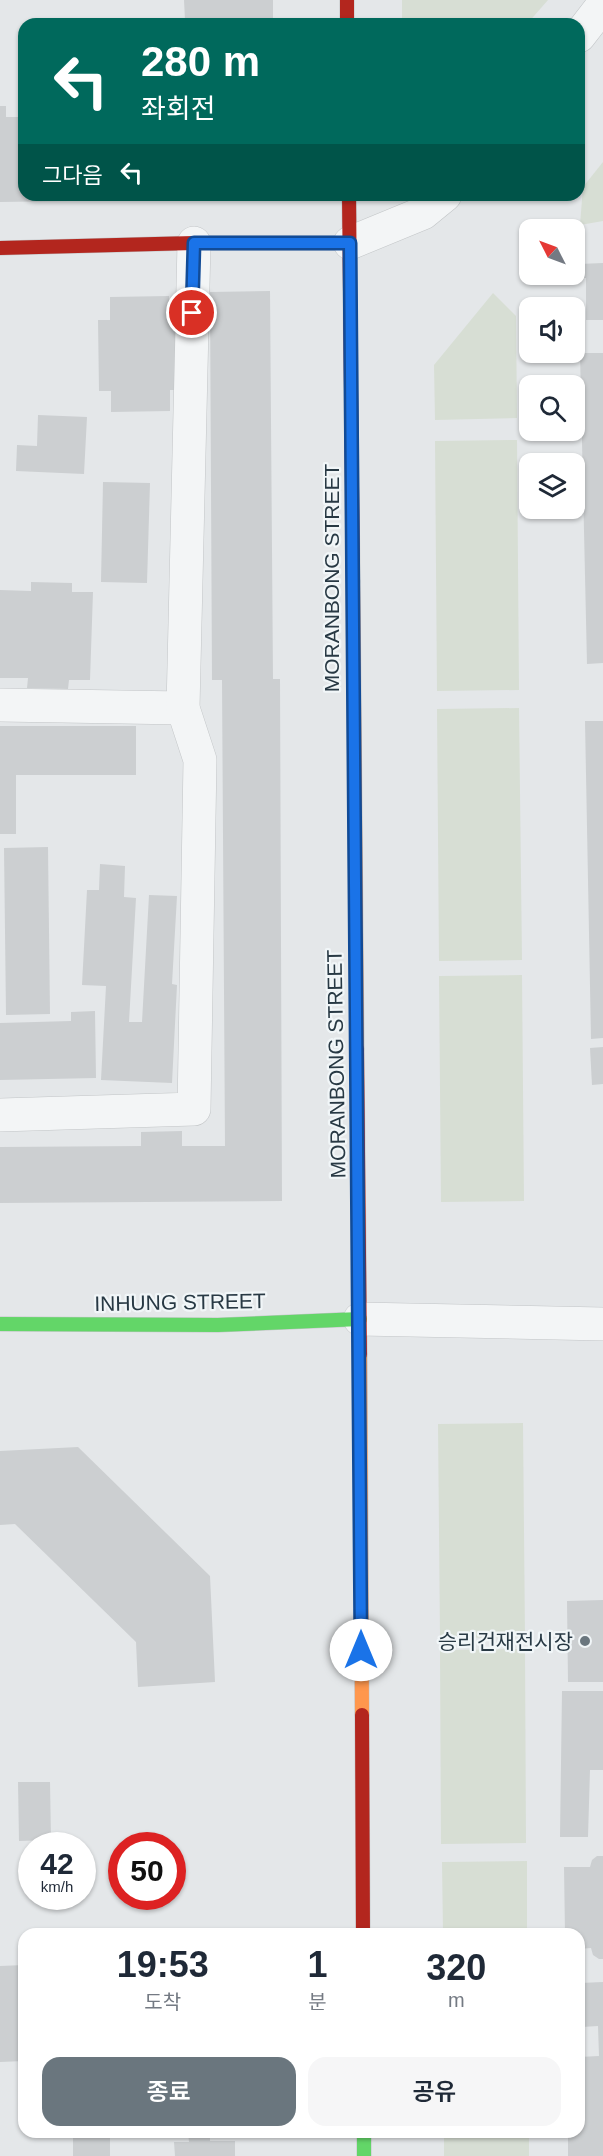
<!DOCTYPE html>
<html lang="ko">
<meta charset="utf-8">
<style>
:root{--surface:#fff;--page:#f6f6f7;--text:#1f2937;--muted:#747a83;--accent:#6a767e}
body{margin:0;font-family:Arial,"Noto Sans KR",sans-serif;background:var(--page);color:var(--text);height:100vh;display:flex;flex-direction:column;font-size:22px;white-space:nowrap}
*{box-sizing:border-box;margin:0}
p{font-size:20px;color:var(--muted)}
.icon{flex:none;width:33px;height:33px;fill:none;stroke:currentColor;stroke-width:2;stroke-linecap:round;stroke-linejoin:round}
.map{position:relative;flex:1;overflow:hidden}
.panel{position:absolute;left:18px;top:1928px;width:567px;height:210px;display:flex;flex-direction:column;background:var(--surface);border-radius:18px;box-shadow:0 2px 4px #0004}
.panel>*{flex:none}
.top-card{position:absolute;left:18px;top:18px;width:567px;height:183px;border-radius:18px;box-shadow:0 2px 4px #0004;background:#00695c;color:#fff;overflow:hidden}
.needle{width:39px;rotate:312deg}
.fabs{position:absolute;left:519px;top:219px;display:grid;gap:12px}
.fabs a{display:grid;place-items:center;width:66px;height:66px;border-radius:12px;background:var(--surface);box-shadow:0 2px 4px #0004;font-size:30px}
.speed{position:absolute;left:18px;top:1832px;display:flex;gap:12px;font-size:30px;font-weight:700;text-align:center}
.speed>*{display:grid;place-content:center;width:78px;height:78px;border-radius:50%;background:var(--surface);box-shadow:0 2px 4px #0004;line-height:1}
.speed small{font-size:15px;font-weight:400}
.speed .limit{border:9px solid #d22;background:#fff;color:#111}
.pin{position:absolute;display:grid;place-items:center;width:51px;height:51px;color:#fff;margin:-26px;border:3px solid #fff;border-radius:50%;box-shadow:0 2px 6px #0007}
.me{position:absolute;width:66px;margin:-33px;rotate:0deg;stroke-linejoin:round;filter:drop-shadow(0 0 4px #0008)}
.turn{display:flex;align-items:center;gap:21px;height:126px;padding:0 24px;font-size:27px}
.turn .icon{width:78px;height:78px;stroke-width:2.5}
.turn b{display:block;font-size:42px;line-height:51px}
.then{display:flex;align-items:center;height:57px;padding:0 24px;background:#0003;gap:12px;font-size:22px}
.eta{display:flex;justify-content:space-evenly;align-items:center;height:102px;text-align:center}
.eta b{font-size:36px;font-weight:600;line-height:42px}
.action{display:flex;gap:12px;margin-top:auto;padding:12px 24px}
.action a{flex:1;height:69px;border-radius:18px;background:var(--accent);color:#fff;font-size:24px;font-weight:600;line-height:69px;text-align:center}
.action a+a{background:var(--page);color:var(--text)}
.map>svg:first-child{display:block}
.green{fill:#d7ded4}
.building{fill:#cccfd1}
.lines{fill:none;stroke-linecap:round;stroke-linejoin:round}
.street-casing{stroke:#c2c5c7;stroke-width:34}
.fast-casing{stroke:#c2c5c7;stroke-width:15}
.slow-casing{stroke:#c2c5c7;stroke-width:15}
.jam-casing{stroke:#c2c5c7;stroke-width:15}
.street{stroke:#f3f5f6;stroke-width:33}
.fast{stroke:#63d668;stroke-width:14}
.slow{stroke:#ff974d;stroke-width:14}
.jam{stroke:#b3261e;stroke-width:14}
.route-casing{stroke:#114b97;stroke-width:15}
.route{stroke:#1a73e8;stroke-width:10}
.poi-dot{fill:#6a767e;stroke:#f1f6f8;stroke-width:2}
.labels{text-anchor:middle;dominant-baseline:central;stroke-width:4.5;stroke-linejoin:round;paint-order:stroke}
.street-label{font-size:21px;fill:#283944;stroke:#f1f6f8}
.poi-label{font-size:21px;fill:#283944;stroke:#f1f6f8;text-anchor:end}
</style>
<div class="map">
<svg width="603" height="2156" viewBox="0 0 603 2156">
<rect width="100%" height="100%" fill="#e4e7e9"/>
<!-- green -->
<g class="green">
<polygon points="402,0 548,0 527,24 402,24"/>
<polygon points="603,162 603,221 580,225 583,187"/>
<polygon points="493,293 516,316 517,418 435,420 434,365"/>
<polygon points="517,440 519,690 437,691 435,441"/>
<polygon points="519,708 522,960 439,961 437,709"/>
<polygon points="522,975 524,1201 441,1202 439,976"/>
<polygon points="523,1423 525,1637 440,1638 438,1424"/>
<polygon points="525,1649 526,1843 441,1844 440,1650"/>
<polygon points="527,1861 527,1933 443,1933 442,1862"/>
<rect x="444" y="2132" width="85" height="24"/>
</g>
<!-- building -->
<g class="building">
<polygon points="184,0 273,0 273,24 176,24 176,20 185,20"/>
<polygon points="0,106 6,106 6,117 24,117 24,195 274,195 274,198 0,202"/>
<polygon points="603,263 603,320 586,320 586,278 579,278 579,264"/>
<polygon points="270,291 273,679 280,679 282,1201 0,1203 0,1147 141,1146 141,1132 182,1131 182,1146 225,1146 222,680 212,680 210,292"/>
<polygon points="169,296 169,319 176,319 177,390 170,390 170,411 111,412 111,391 99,391 98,320 110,320 110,297"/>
<polygon points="580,353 603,353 603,663 587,664"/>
<polygon points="38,415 87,417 84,474 16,471 17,445 37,446"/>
<polygon points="103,482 150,483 147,583 101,582"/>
<polygon points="31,582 72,583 72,592 93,592 90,680 69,680 68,689 27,688 28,678 0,678 0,590 31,591"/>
<polygon points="585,721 603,721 603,1038 591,1039"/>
<polygon points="0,726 136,726 136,775 16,775 16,834 0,834"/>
<polygon points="48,847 50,1014 6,1015 4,848"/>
<polygon points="100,864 125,866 124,897 136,898 129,1022 142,1022 149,895 177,896 172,984 177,985 172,1083 101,1080 106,986 82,985 87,890 99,890"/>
<polygon points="95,1011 96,1078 0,1080 0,1023 71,1021 71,1012"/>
<polygon points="603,1047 603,1084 592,1085 590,1048"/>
<polygon points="78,1447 210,1576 215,1682 138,1687 136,1642 15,1524 0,1525 0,1451"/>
<polygon points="603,1600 603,1682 568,1682 567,1601"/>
<polygon points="562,1691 603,1691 603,1770 590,1770 588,1837 560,1837"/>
<polygon points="18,1782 50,1782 51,1840 19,1841"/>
<polygon points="597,1856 603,1856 603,1959 599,1959 593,1955 591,1948 579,1949 579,1934 565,1934 564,1867 590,1867 592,1860"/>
<polygon points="24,1965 24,2061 0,2062 0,1966"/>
<polygon points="603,1982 603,2156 568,2156 568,2132 579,2132 579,2057 599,2056 598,2026 582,2027 580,1983"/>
<rect x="73" y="2132" width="37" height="24"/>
<polygon points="188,2132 210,2132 210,2141 235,2141 235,2156 175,2156 174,2142 189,2142"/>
</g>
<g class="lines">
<!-- street casing -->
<g class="street-casing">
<g id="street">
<polyline points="579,36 603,5"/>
<polyline points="350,243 423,213 445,195"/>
<polyline points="0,705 183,708"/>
<polyline points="0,1115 194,1109 200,760 183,708 194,243"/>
<polyline points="360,1319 603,1324"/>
</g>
</g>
<!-- fast casing -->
<g class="fast-casing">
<g id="fast">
<polyline points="0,1324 218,1325 360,1319"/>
<polyline points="364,2132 364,2156"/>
</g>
</g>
<!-- slow casing -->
<g class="slow-casing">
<g id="slow">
<polyline points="353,581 357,1049"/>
<polyline points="360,1354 362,1715"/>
</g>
</g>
<!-- jam casing -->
<g class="jam-casing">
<g id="jam">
<polyline points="347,0 347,24"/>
<polyline points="349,195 353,581"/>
<polyline points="0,248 194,243 350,243"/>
<polyline points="357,1049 360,1354"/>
<polyline points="362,1715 363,1934"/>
</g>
</g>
<!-- street -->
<use href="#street" class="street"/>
<!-- fast -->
<use href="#fast" class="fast"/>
<!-- slow -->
<use href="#slow" class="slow"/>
<!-- jam -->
<use href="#jam" class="jam"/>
</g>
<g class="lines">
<!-- route casing -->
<g class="route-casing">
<polyline id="route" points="192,313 194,243 350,243 361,1650"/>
</g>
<!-- route -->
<use href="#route" class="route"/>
</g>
<!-- markers -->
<circle class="poi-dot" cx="585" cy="1641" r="6"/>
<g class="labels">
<!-- street labels -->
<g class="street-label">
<text transform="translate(331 578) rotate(-90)">MORANBONG STREET</text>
<text transform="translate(336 1064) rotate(-91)">MORANBONG STREET</text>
<text transform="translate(180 1302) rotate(-1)">INHUNG STREET</text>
</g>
<!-- poi labels -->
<g class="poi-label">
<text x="573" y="1641">승리건재전시장</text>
</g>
</g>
</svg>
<div class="fabs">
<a><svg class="needle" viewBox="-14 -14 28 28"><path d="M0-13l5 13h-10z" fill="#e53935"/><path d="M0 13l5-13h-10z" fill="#747a83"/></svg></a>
<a><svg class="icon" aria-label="sound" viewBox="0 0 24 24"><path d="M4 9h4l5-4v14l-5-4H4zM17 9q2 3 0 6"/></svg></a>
<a><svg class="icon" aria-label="search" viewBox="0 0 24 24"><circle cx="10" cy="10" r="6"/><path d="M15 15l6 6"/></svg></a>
<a><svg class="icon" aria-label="layers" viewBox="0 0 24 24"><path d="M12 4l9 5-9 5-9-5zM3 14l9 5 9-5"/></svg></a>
</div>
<div class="speed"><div>42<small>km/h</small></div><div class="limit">50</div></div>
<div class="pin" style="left:192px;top:313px;background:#d93025"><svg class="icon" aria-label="arrive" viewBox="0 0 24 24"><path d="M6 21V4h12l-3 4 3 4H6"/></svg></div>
<svg class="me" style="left:361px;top:1650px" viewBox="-20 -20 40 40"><circle r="19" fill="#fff"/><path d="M0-13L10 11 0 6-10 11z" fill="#1a73e8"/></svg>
<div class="top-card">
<div class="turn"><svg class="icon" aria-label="left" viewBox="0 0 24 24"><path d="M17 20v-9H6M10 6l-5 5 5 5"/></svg><div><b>280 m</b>좌회전</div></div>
<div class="then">그다음<svg class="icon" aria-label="left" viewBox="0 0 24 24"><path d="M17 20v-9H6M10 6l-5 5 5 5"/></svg></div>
</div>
<section class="panel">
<div class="eta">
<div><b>19:53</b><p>도착</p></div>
<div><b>1</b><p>분</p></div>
<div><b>320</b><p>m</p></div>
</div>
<div class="action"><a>종료</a><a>공유</a></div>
</section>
</div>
